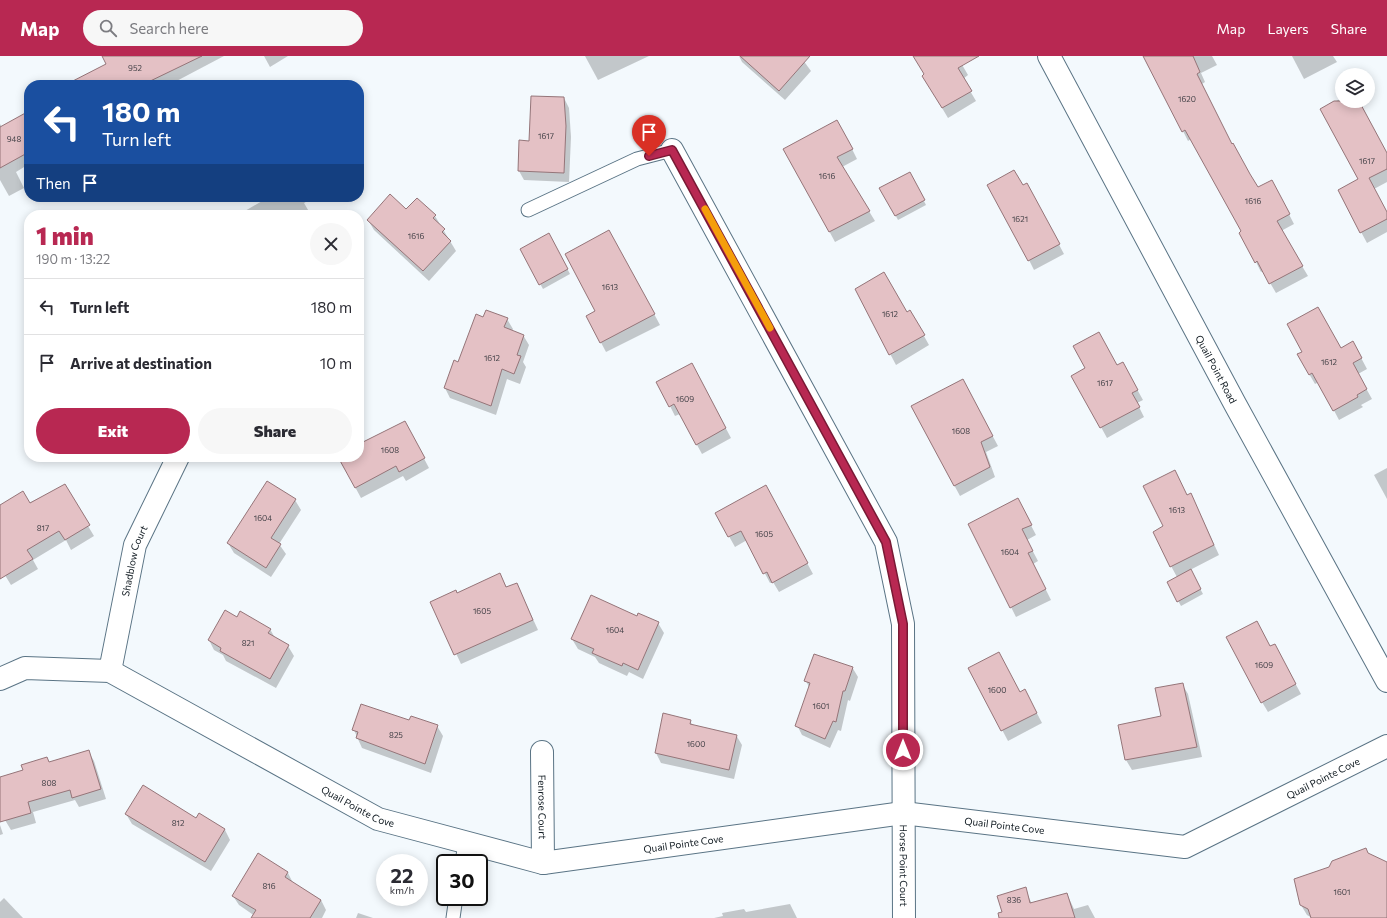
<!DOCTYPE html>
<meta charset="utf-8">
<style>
:root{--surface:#fff;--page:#f7f7f7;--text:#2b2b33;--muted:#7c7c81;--line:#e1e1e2;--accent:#b82852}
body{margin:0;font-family:Commissioner,sans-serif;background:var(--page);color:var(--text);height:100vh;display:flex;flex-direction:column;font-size:15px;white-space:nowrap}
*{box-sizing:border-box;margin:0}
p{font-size:13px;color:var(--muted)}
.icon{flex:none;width:22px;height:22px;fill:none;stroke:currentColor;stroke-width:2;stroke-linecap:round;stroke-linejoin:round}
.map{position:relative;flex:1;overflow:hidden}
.drawer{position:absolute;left:24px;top:154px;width:340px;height:252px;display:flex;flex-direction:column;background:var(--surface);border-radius:16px;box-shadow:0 2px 10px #0003}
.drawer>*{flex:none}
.guide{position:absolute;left:24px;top:24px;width:340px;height:122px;border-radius:16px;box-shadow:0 2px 10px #0003;background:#1a4fa0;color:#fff;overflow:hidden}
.controls{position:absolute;left:1335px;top:12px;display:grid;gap:8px}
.controls a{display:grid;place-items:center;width:40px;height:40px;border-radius:50%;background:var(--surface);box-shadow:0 2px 10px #0003;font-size:20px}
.speed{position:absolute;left:376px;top:798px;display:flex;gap:8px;font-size:20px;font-weight:700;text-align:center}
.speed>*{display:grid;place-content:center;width:52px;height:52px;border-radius:50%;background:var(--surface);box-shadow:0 2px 10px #0003;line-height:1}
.speed small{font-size:10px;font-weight:400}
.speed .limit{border:2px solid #111;border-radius:6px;background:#fff;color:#111}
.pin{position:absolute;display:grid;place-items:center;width:34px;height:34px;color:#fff;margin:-41px -17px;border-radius:50% 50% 50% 0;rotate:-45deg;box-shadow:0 0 4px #0007}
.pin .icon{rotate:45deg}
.me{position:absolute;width:44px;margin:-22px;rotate:0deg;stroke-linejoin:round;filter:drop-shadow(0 0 3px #0008)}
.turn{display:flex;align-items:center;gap:14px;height:84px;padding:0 12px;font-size:18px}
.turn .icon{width:52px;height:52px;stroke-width:2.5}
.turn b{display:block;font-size:28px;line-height:34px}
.then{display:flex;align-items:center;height:38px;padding:0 12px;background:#0003;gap:8px;font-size:15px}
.round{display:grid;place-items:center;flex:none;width:42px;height:42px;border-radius:21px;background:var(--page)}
.overview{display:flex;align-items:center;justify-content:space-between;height:68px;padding:0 12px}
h1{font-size:24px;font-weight:800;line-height:30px;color:var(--accent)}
.cta{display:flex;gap:8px;margin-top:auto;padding:8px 12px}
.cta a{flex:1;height:46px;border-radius:24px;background:var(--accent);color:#fff;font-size:16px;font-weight:800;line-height:46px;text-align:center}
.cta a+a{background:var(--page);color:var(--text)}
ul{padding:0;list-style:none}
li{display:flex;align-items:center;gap:12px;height:56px;padding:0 12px;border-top:1px solid var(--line)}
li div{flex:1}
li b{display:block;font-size:15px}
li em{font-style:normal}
header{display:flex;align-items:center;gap:24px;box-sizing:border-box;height:56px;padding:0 20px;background:var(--accent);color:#fff}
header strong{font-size:19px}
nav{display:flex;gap:22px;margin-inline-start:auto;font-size:14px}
.search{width:280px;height:36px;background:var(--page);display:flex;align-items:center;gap:10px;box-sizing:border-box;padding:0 14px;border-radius:22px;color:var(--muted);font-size:15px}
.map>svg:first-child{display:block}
.shadow{fill:#0003}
.building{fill:#e4c1c5;stroke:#957579}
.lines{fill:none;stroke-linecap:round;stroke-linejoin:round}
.service-casing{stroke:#5a7485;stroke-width:15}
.minor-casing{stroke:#5a7485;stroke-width:24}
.service{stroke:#fff;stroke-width:13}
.minor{stroke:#fff;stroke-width:22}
.route-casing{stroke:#781a35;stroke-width:10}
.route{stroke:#b82852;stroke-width:7}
.slow{stroke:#f59e0b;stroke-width:7}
.labels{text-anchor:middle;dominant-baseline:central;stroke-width:3.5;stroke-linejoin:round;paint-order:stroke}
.number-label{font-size:8px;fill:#444248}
.street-label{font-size:10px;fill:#0e181f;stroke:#fff}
</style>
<header>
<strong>Map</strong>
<div class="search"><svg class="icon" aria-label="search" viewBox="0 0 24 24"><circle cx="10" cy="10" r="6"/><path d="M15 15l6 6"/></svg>Search here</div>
<nav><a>Map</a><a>Layers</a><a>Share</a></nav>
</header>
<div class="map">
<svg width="1387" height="862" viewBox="0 0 1387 862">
<rect width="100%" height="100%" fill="#f3f9fd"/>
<!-- shadow -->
<g class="shadow">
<polygon points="111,0 224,0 169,29 92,29"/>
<polygon points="264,0 288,0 270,11"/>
<polygon points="585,0 649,0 598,24"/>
<polygon points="739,0 800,0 811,15 785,44 742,6"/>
<polygon points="914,0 957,0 968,19 963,23 976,45 948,62 923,20 925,19"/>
<polygon points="1148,0 1212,0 1217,9 1201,17 1205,26 1202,28 1232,89 1258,133 1277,135 1294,168 1281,175 1308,220 1276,237 1263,215 1261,216 1256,206 1242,176 1191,83 1188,85 1183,75"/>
<polygon points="1292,0 1333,0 1337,6 1304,23"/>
<polygon points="564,42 569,52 571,81 569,126 524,124 519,115 530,86"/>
<polygon points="1342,42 1342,45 1359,45 1387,99 1387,126 1374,133 1387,157 1387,176 1367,187 1339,135 1359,124 1321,53"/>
<polygon points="29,56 29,108 16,116 24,132 9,140 0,124 0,68 2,71"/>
<polygon points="843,75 857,103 842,111 875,165 835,186 785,93"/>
<polygon points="909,117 926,149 898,164 881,132"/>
<polygon points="1023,131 1032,138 1064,198 1034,214 1029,204"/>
<polygon points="269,141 315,141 304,147 311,159 238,159"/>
<polygon points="406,155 435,160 456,195 429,225 374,174 368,164"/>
<polygon points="549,178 570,218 543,233 521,193"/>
<polygon points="856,233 906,257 910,255 929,289 896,309"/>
<polygon points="645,241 660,269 606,296 587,260"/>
<polygon points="507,263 513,273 512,275 523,279 529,289 523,306 526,311 520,328 507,323 496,359 450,342 445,332 459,307"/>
<polygon points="1340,293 1358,296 1367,313 1358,318 1372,343 1361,349 1363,351 1339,364 1319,326 1315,328 1298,299"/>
<polygon points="1117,310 1128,317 1143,344 1137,347 1144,361 1107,382 1073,320"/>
<polygon points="697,318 731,382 702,398 680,358 675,360 670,350"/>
<polygon points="968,334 998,390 986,396 995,421 960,440 912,351"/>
<polygon points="410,376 429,412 406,425 403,420 361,442 340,403 344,401 359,401 359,389"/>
<polygon points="1387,412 1387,443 1374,419"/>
<polygon points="64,430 94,480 71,494 66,484 33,504 38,513 11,529 0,511 0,461"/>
<polygon points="1191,438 1219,499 1190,514 1203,538 1181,550 1168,526 1177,521 1171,510 1165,470 1187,440"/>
<polygon points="771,440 813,518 779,536 773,526 770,527 747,484 735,491 716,457"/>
<polygon points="295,444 301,454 279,488 286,498 271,521 234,497 228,487"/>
<polygon points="1023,454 1036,479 1027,484 1038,505 1033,508 1051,544 1016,561 1011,551"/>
<polygon points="500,518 507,532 517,528 538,574 461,608 432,546 457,538"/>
<polygon points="637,561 658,567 664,577 643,623 629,616 627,620 599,607 595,601 578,593 572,583"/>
<polygon points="237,562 270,573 275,582 288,590 294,600 276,632 226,605 223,599 214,594 209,584"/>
<polygon points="1280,599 1301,638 1268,656 1262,646"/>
<polygon points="852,611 858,621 850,645 848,644 841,675 838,674 830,692 802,679 797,669 809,631 806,625"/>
<polygon points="970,613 1020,637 1030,644 1042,667 1008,685"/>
<polygon points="1182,628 1188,638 1202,701 1132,714 1126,704 1119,670 1162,661"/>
<polygon points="410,665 437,670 443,680 431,717 362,692 354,674"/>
<polygon points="690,665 693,670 736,679 742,689 734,723 661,707 656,697"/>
<polygon points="88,695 94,705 106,743 79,751 75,744 33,756 36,767 11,774 5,764 0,746 0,722"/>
<polygon points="126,758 197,763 200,759 225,774 230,784 211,815 132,768"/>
<polygon points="0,769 3,778 0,779"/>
<polygon points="1369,798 1387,807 1387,862 1312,862 1307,859 1301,849"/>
<polygon points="288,817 293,827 321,844 326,854 322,862 258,862 239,849 233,840"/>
<polygon points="1025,833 1032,848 1067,838 1074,853 1088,849 1095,862 1005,862"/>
<polygon points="4,842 23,862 0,862 0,846"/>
<polygon points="790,848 797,862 714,862 723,860 722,857 744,853 746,856"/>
<polygon points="358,857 373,862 356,862"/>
</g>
<!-- building -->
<g class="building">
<polygon points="102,0 202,0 142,29 65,29 106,8"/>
<polygon points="740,0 810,0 779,35"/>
<polygon points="913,0 979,0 958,12 972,35 942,52 922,20 924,18"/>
<polygon points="1143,0 1193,0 1200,16 1197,18 1232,88 1233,87 1250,118 1258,131 1272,124 1290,158 1277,165 1303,210 1269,228 1257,205 1255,207 1239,177 1241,175 1185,74 1182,76"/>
<polygon points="531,40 564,41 566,70 564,117 518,115 519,84 529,85"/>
<polygon points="1334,45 1359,45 1387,97 1387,113 1369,122 1387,156 1387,163 1360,177 1338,134 1358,123 1320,53"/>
<polygon points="29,55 29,96 0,112 0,71"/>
<polygon points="837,64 853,93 837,101 870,155 829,176 783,93"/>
<polygon points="1014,114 1023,129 1027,127 1060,188 1028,205 987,129"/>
<polygon points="910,116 925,144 895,160 879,132"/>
<polygon points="390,138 406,153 417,142 436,159 433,162 445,173 442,176 451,185 423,215 367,164"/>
<polygon points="609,174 655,258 600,287 586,260 595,255 565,198"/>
<polygon points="549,177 568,213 539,229 520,193"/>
<polygon points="884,216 907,256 910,254 925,279 889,299 855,233"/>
<polygon points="1318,251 1341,292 1353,285 1362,302 1353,307 1367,333 1357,339 1358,341 1333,355 1312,317 1309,319 1297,298 1302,296 1287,268"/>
<polygon points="486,254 508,262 504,271 524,279 517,299 521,300 514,318 502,313 491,350 444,332 454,304 458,306 476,258 483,261"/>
<polygon points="1099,276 1117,309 1123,306 1138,334 1132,337 1140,351 1100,372 1071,320 1085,312 1073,290"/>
<polygon points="692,307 726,372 696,389 674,348 669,351 656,326"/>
<polygon points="963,323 993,380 981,386 990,411 954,430 911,350"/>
<polygon points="405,365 425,402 399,416 396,410 355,432 338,401 359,401 359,388"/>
<polygon points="1175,414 1187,439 1191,437 1214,489 1170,511 1153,476 1163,470 1143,430"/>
<polygon points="267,425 296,443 271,482 281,488 266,512 227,487"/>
<polygon points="65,428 90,469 65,484 59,475 27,494 33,503 0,523 0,449 23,435 30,447"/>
<polygon points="766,429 808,507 772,527 767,516 763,518 741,475 728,481 715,457"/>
<polygon points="1018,442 1032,469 1022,473 1033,495 1028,497 1046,533 1010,552 968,468"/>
<polygon points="1191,513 1201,533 1177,546 1167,526"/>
<polygon points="500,517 506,531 517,527 533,564 454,599 430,546 456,534 457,537"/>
<polygon points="591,539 637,560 638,557 659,566 638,614 623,607 622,610 592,597 594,593 571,583"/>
<polygon points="225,554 237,561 240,555 271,573 268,577 289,589 270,623 220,595 221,592 208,584"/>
<polygon points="1257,565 1270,590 1275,588 1296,628 1261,647 1226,581"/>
<polygon points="999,596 1020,636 1025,633 1037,657 1001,675 968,612"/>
<polygon points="814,598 853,611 845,635 843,635 836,666 833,665 825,683 795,670 810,627 804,625"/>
<polygon points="1183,627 1197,691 1125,704 1118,669 1161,660 1155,632"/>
<polygon points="361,648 409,664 411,660 438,669 425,708 356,682 358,676 352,674"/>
<polygon points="663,657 691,664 690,668 737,679 729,714 655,697"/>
<polygon points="89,694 101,733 72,742 70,734 28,746 31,757 0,766 0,721 23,714 21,709 47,701 49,706"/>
<polygon points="143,729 196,762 199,757 225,773 205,806 125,758"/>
<polygon points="1366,792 1368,797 1387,806 1387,862 1311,862 1308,853 1300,849 1294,823 1329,811 1332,805"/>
<polygon points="258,797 288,816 285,821 321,844 310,862 251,862 256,854 232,840"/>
<polygon points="1026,831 1030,847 1067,837 1075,862 999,862 998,857 1002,856 997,840"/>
</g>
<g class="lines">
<!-- service casing -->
<g class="service-casing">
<g id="service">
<polyline points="528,154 637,103 672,94"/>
<polyline points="462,807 465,786"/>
<polyline points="453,862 456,841"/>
</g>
</g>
<!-- minor casing -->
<g class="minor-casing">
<g id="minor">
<path id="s1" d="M 1049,0 L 1235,348 L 1387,625"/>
<path id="s2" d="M 672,94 L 886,486 L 903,568 L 904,862"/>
<path id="s3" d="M 110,615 L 135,489 L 178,401"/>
<path id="s4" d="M 0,623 L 25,612 L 110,615 L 378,763 L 543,807 L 903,757 L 1185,791 L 1387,690"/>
<path id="s5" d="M 542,696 L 543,807"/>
</g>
</g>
<!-- service -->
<use href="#service" class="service"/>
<!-- minor -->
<use href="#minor" class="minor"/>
</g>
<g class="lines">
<!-- route casing -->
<g class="route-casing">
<polyline id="route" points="649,100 672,94 886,486 903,568 903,694"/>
</g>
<!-- route -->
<use href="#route" class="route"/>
<!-- slow -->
<polyline class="slow" points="705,153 770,272"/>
</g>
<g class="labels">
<!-- number labels -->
<g class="number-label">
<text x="135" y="12">952</text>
<text x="1187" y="43">1620</text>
<text x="546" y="80">1617</text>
<text x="14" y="83">948</text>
<text x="1367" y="105">1617</text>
<text x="827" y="120">1616</text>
<text x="1253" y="145">1616</text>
<text x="1020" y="163">1621</text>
<text x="416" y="180">1616</text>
<text x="610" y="231">1613</text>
<text x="890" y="258">1612</text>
<text x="492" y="302">1612</text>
<text x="1329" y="306">1612</text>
<text x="1105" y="327">1617</text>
<text x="685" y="343">1609</text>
<text x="961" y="375">1608</text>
<text x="390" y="394">1608</text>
<text x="1177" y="454">1613</text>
<text x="263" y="462">1604</text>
<text x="43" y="472">817</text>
<text x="764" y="478">1605</text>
<text x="1010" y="496">1604</text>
<text x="482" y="555">1605</text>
<text x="615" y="574">1604</text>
<text x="248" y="587">821</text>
<text x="1264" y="609">1609</text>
<text x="997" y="634">1600</text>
<text x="821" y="650">1601</text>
<text x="396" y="679">825</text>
<text x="696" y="688">1600</text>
<text x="49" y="727">808</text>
<text x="178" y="767">812</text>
<text x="269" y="830">816</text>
<text x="1342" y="836">1601</text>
<text x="1014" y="844">836</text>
</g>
<!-- street labels -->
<g class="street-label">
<text stroke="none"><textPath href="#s1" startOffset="355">Quail Point Road</textPath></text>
<text stroke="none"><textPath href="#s3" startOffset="113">Shadblow Court</textPath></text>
<text stroke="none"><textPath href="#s4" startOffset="1391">Quail Pointe Cove</textPath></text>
<text stroke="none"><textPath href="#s4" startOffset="395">Quail Pointe Cove</textPath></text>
<text stroke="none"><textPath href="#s5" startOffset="55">Fenrose Court</textPath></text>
<text stroke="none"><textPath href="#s4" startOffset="1055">Quail Pointe Cove</textPath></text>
<text stroke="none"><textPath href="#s4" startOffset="731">Quail Pointe Cove</textPath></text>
<text stroke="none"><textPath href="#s2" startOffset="772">Horse Point Court</textPath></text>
</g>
</g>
</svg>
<div class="controls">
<a><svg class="icon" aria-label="layers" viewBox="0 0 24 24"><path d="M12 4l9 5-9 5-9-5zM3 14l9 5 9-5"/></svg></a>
</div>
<div class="speed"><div>22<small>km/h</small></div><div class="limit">30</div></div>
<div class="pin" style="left:649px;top:100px;background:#d93025"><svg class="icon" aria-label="arrive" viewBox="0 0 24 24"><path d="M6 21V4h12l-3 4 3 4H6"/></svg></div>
<svg class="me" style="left:903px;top:694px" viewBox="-20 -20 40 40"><circle r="17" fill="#b82852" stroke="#fff" stroke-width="3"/><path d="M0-11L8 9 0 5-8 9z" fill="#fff"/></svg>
<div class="guide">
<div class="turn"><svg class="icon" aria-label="left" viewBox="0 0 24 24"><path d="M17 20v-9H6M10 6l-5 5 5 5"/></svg><div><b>180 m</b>Turn left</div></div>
<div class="then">Then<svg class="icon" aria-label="arrive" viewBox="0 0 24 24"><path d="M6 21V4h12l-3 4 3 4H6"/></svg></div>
</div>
<section class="drawer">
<div class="overview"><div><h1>1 min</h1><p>190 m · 13:22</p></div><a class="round"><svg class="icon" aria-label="close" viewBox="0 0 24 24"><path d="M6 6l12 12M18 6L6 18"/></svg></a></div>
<ul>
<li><svg class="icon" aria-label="left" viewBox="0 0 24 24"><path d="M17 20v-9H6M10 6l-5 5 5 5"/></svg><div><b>Turn left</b></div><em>180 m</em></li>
<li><svg class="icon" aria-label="arrive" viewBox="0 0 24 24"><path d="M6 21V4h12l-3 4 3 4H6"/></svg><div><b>Arrive at destination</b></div><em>10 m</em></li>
</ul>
<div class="cta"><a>Exit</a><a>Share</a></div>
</section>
</div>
